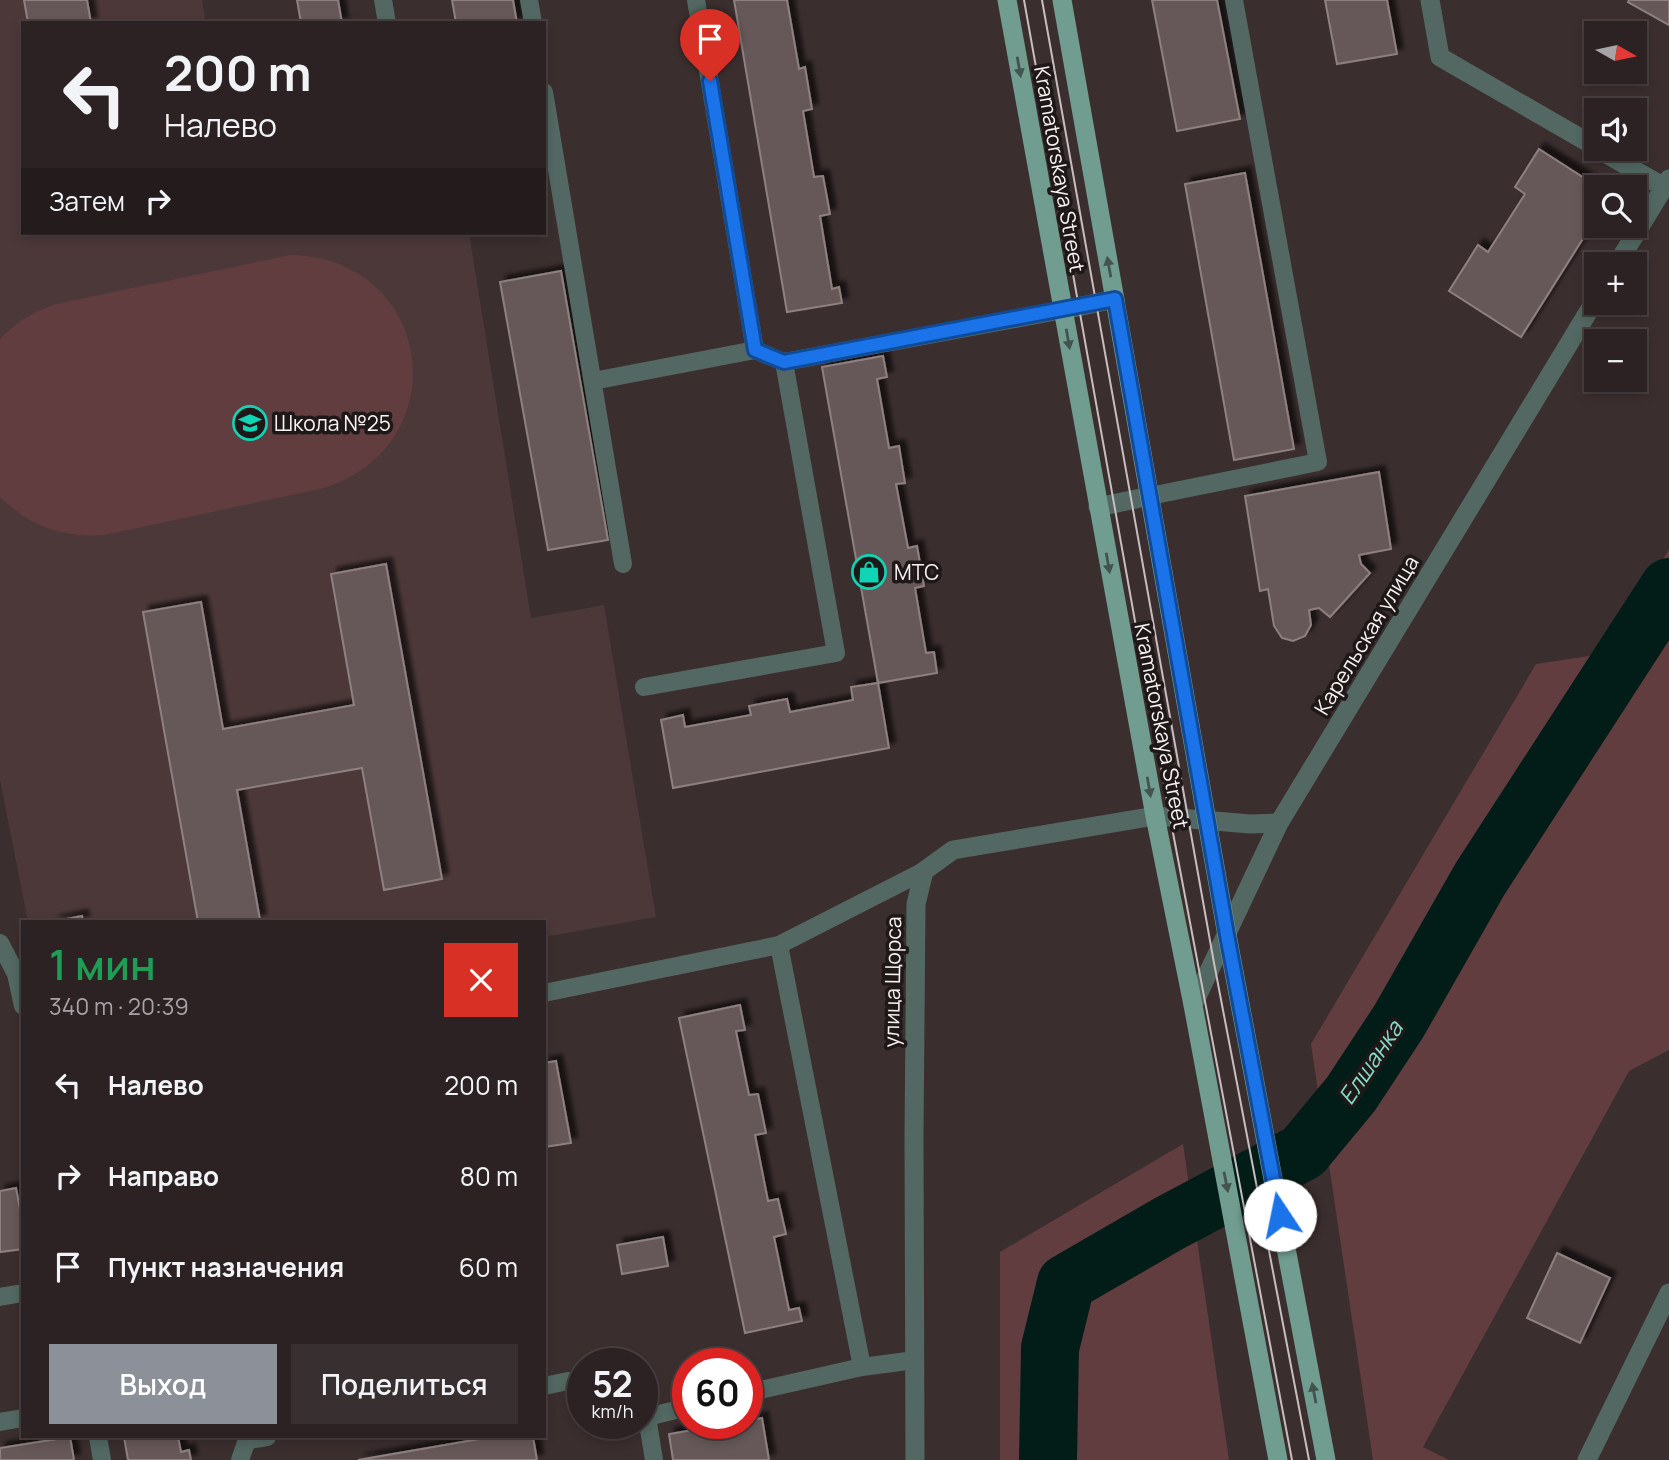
<!DOCTYPE html>
<html lang="ru">
<meta charset="utf-8">
<style>
:root{--surface:#2c2223;--page:#382f30;--text:#f1f3f6;--muted:#a6a4a6;--line:#483f41;--accent:#8c9099}
body{margin:0;font-family:Manrope,sans-serif;background:var(--page);color:var(--text);height:100vh;display:flex;flex-direction:column;font-size:26px;white-space:nowrap}
*{box-sizing:border-box;margin:0}
p{font-size:23px;color:var(--muted)}
.icon{flex:none;width:38px;height:38px;fill:none;stroke:currentColor;stroke-width:2;stroke-linecap:round;stroke-linejoin:round}
.map{position:relative;flex:1;overflow:hidden}
.details{position:absolute;left:21px;top:920px;width:525px;height:518px;display:flex;flex-direction:column;background:var(--surface);border-radius:0px;box-shadow:0 4px 10px #0003,0 0 0 2px var(--line)}
.details>*{flex:none}
.guide{position:absolute;left:21px;top:21px;width:525px;height:214px;border-radius:0px;box-shadow:0 4px 10px #0003,0 0 0 2px var(--line);background:#2c2223;color:var(--text);overflow:hidden}
.needle{width:46px;rotate:99deg}
.fabs{position:absolute;left:1584px;top:21px;display:grid;gap:14px}
.fabs a{display:grid;place-items:center;width:63px;height:63px;border-radius:0px;background:var(--surface);box-shadow:0 4px 10px #0003,0 0 0 2px var(--line);font-size:35px}
.speed{position:absolute;left:567px;top:1348px;display:flex;gap:14px;font-size:35px;font-weight:700;text-align:center}
.speed>*{display:grid;place-content:center;width:91px;height:91px;border-radius:50%;background:var(--surface);box-shadow:0 4px 10px #0003,0 0 0 2px var(--line);line-height:1}
.speed small{font-size:18px;font-weight:400}
.speed .limit{border:10px solid #d22;background:#fff;color:#111}
.pin{position:absolute;display:grid;place-items:center;width:60px;height:60px;color:#fff;margin:-72px -30px;border-radius:50% 50% 50% 0;rotate:-45deg;box-shadow:0 0 7px #0007}
.pin .icon{rotate:45deg}
.me{position:absolute;width:77px;margin:-38px;rotate:349deg;stroke-linejoin:round;filter:drop-shadow(0 0 5px #0008)}
.turn{display:flex;align-items:center;gap:24px;height:147px;padding:0 28px;font-size:32px}
.turn .icon{width:91px;height:91px;stroke-width:2.5}
.turn b{display:block;font-size:49px;line-height:60px}
.then{display:flex;align-items:center;height:66px;padding:0 28px;background:#0003;gap:14px;font-size:26px}
.round{display:grid;place-items:center;flex:none;width:74px;height:74px;border-radius:0px;background:var(--page)}
.head{display:flex;align-items:center;justify-content:space-between;height:119px;padding:0 28px}
h1{font-size:42px;font-weight:600;line-height:52px;color:#1e9e55}
.primary-button{display:flex;gap:14px;margin-top:auto;padding:14px 28px}
.primary-button a{flex:1;height:80px;border-radius:0px;background:var(--accent);color:#fff;font-size:28px;font-weight:600;line-height:80px;text-align:center}
.primary-button a+a{background:var(--page);color:var(--text)}
ul{padding:0;list-style:none}
li{display:flex;align-items:center;gap:21px;height:91px;padding:0 28px}
li div{flex:1}
li b{display:block;font-size:26px}
li em{font-style:normal}
.map>svg:first-child{display:block}
.built{fill:#4c3839}
.green{fill:#623d3f}
.lines{fill:none;stroke-linecap:round;stroke-linejoin:round}
.river{stroke:#021d17;stroke-width:58}
.building{fill:#665858;stroke:#8f8080;stroke-width:2;filter:url(#shadow)}
.service{stroke:#536862;stroke-width:18}
.minor{stroke:#536862;stroke-width:19}
.tertiary{stroke:#536862;stroke-width:19}
.primary{stroke:#719d91;stroke-width:19}
.tram{stroke:#c8bebf;stroke-width:2}
.oneway{fill:#43544e}
.route-casing{stroke:#114b97;stroke-width:18}
.route{stroke:#1a73e8;stroke-width:12}
.labels{text-anchor:middle;dominant-baseline:central;stroke-width:7;stroke-linejoin:round;paint-order:stroke}
.street-label{font-size:21px;fill:#faf1f2;stroke:#1e1818}
.poi-label{font-size:21px;fill:#faf1f2;stroke:#1e1818;text-anchor:start}
.water-label{font-size:23px;font-style:italic;fill:#85dcc6;stroke:#1e1818}
</style>
<div class="map">
<svg width="1669" height="1460" viewBox="0 0 1669 1460">
<defs>
<filter id="shadow"><feDropShadow dx="6" dy="-6" stdDeviation="2" flood-color="#0009"/></filter>
</defs>
<rect width="100%" height="100%" fill="#3b2e2f"/>
<!-- built -->
<polygon class="built" points="0,0 202,0 206,23 23,23 23,233 469,233 531,618 604,605 656,917 544,937 544,922 28,922 0,780"/>
<!-- green -->
<g class="green">
<path d="M 290,255 C 433,257 460,444 324,488 L 104,535 C 63,538 29,526 0,497 L 0,339 C 17,321 37,309 61,303 Z"/>
<polygon points="1669,549 1669,1050 1629,1071 1423,1447 1449,1460 1373,1460 1311,1044 1536,664 1609,653"/>
<polygon points="1183,1144 1229,1460 1000,1460 1000,1252"/>
</g>
<g class="lines">
<!-- river -->
<polyline class="river" points="1048,1460 1050,1348 1066,1283 1168,1224 1303,1152 1351,1094 1399,1021 1480,879 1669,587"/>
</g>
<!-- building -->
<g class="building">
<polygon points="24,0 87,0 91,23 28,23"/>
<polygon points="297,0 338,0 342,23 301,23"/>
<polygon points="452,0 513,0 517,23 456,23"/>
<polygon points="734,0 787,0 799,69 805,67 812,109 803,111 814,177 823,176 830,214 820,216 832,289 839,287 842,303 787,312"/>
<polygon points="1152,0 1217,0 1240,119 1177,131"/>
<polygon points="1325,0 1387,0 1397,54 1337,64"/>
<polygon points="1629,0 1669,0 1669,25 1628,2"/>
<polygon points="1539,149 1598,187 1596,218 1521,337 1449,291 1478,245 1488,252 1525,194 1515,187"/>
<polygon points="1245,173 1294,449 1234,460 1185,184"/>
<polygon points="561,271 608,540 548,550 500,282"/>
<polygon points="883,356 887,377 877,379 889,448 899,446 905,483 896,484 908,548 917,546 924,586 915,588 926,653 934,652 937,673 878,683 822,367"/>
<polygon points="1379,472 1391,549 1359,555 1361,564 1370,573 1330,617 1319,608 1309,610 1311,625 1305,636 1293,641 1282,638 1274,626 1268,589 1260,591 1245,496"/>
<polygon points="386,564 442,879 384,890 362,768 237,790 260,920 246,922 198,922 143,612 201,602 223,729 354,705 331,574"/>
<polygon points="878,683 889,748 673,788 661,720 683,715 685,727 751,715 749,706 787,699 790,712 853,700 851,687"/>
<polygon points="82,916 83,922 52,922"/>
<polygon points="740,1005 745,1030 736,1031 749,1095 758,1094 766,1133 755,1135 768,1201 778,1199 786,1234 774,1237 789,1310 799,1308 802,1321 745,1333 679,1018"/>
<polygon points="556,1061 571,1143 544,1147 544,1063"/>
<polygon points="16,1188 23,1225 23,1249 0,1252 0,1191"/>
<polygon points="663,1237 668,1266 622,1274 617,1245"/>
<polygon points="1557,1253 1610,1278 1580,1343 1527,1318"/>
<polygon points="762,1418 769,1460 673,1460 669,1434 735,1423 747,1423 747,1421"/>
<polygon points="70,1437 74,1460 0,1460 0,1448"/>
<polygon points="124,1437 178,1437 181,1452 189,1450 191,1460 128,1460"/>
<polygon points="491,1437 533,1437 537,1460 358,1460"/>
</g>
<g class="lines">
<!-- service -->
<g class="service">
<polyline points="383,0 387,23"/>
<polyline points="529,0 533,23"/>
<polyline points="696,0 755,350 784,362 1063,310"/>
<polyline points="544,92 623,564"/>
<polyline points="593,381 755,350"/>
<polyline points="1150,496 1318,462 1234,0"/>
<polyline points="644,687 836,653 784,362"/>
<polyline points="0,943 16,974 23,1006"/>
<polyline points="779,945 862,1367"/>
<polyline points="544,993 779,945 924,871"/>
<polyline points="0,1297 23,1293"/>
<polyline points="544,1386 568,1381 583,1388"/>
<polyline points="747,1393 862,1367 915,1360"/>
<polyline points="642,1415 647,1417 654,1460"/>
<polyline points="647,1417 688,1407"/>
<polyline points="0,1422 23,1418"/>
<polyline points="98,1437 102,1460"/>
<polyline points="249,1440 267,1437"/>
<polyline points="240,1460 248,1437"/>
</g>
<!-- minor -->
<g class="minor">
<polyline points="1430,0 1440,57 1596,147"/>
<polyline points="1598,149 1664,187"/>
<polyline points="1063,310 1115,299"/>
<polyline points="1098,507 1150,496"/>
<polyline points="1587,1460 1669,1293"/>
</g>
<!-- tertiary -->
<g class="tertiary">
<polyline points="1617,264 1669,179"/>
<polyline points="1193,1005 1279,823 1596,299"/>
<polyline points="915,1460 914,1137 916,904 924,871 953,850 1155,816 1250,824 1279,823"/>
</g>
<!-- primary -->
<g class="primary">
<polyline points="1007,0 1155,816 1193,1005 1278,1460"/>
<polyline points="1062,0 1227,935 1326,1460"/>
</g>
<!-- tram -->
<g class="tram">
<polyline points="1024,0 1170,817 1292,1460"/>
<polyline points="1042,0 1214,963 1309,1460"/>
</g>
</g>
<!-- one-way arrows -->
<defs><path id="oneway-solid" d="M-6-.8H1V-3.2L6.5 0L1 3.2V.8H-6Z" transform="scale(1.75)"/></defs>
<g class="oneway">
<use href="#oneway-solid" transform="translate(1019 67) rotate(80)"/>
<use href="#oneway-solid" transform="translate(1109 267) rotate(-100)"/>
<use href="#oneway-solid" transform="translate(1068 339) rotate(80)"/>
<use href="#oneway-solid" transform="translate(1108 563) rotate(80)"/>
<use href="#oneway-solid" transform="translate(1149 787) rotate(80)"/>
<use href="#oneway-solid" transform="translate(1226 1182) rotate(79)"/>
<use href="#oneway-solid" transform="translate(1314 1393) rotate(-101)"/>
</g>
<g class="lines">
<!-- route casing -->
<g class="route-casing">
<polyline id="route" points="710,81 755,350 784,362 1115,299 1227,935 1280,1215"/>
</g>
<!-- route -->
<use href="#route" class="route"/>
</g>
<!-- icons -->
<defs>
<g id="school-ring" transform="scale(1.75)"><circle r="9.5" fill="#1e1818" stroke="#10d5b4" stroke-width="1.5"/><path d="M0-5L7-2L0 1L-7-2ZM-4 1L0 2.5L4 1V4Q0 6-4 4Z" fill="#10d5b4"/></g>
<g id="shop-ring" transform="scale(1.75)"><circle r="9.5" fill="#1e1818" stroke="#10d5b4" stroke-width="1.5"/><path d="M-5-2.5h2.3a2.7 3.5 0 0 1 5.4 0H5L5.5 6h-11ZM-1.5-2.5h3a1.5 2.3 0 0 0-3 0Z" fill="#10d5b4"/></g>
</defs>
<g fill-rule="evenodd">
<use href="#school-ring" x="250" y="423"/>
<use href="#shop-ring" x="869" y="572"/>
</g>
<g class="labels">
<!-- street labels -->
<g class="street-label">
<text transform="translate(1060 169) rotate(80)">Kramatorskaya Street</text>
<text transform="translate(1366 635) rotate(-59)">Карельская улица</text>
<text transform="translate(1162 726) rotate(79)">Kramatorskaya Street</text>
<text transform="translate(892 982) rotate(-89)">улица Щорса</text>
</g>
<!-- poi labels -->
<g class="poi-label">
<text x="274" y="423">Школа №25</text>
<text x="894" y="572">МТС</text>
</g>
<!-- water labels -->
<g class="water-label">
<text transform="translate(1370 1062) rotate(-56)">Елшанка</text>
</g>
</g>
</svg>
<div class="fabs">
<a><svg class="needle" viewBox="-14 -14 28 28"><path d="M0-13l5 13h-10z" fill="#e53935"/><path d="M0 13l5-13h-10z" fill="#a6a4a6"/></svg></a>
<a><svg class="icon" aria-label="sound" viewBox="0 0 24 24"><path d="M4 9h4l5-4v14l-5-4H4zM17 9q2 3 0 6"/></svg></a>
<a><svg class="icon" aria-label="search" viewBox="0 0 24 24"><circle cx="10" cy="10" r="6"/><path d="M15 15l6 6"/></svg></a>
<a>+</a>
<a>−</a>
</div>
<div class="speed"><div>52<small>km/h</small></div><div class="limit">60</div></div>
<div class="pin" style="left:710px;top:81px;background:#d93025"><svg class="icon" aria-label="arrive" viewBox="0 0 24 24"><path d="M6 21V4h12l-3 4 3 4H6"/></svg></div>
<svg class="me" style="left:1280px;top:1215px" viewBox="-20 -20 40 40"><circle r="19" fill="#fff"/><path d="M0-13L10 11 0 6-10 11z" fill="#1a73e8"/></svg>
<div class="guide">
<div class="turn"><svg class="icon" aria-label="left" viewBox="0 0 24 24"><path d="M17 20v-9H6M10 6l-5 5 5 5"/></svg><div><b>200 m</b>Налево</div></div>
<div class="then">Затем<svg class="icon" aria-label="right" viewBox="0 0 24 24"><path d="M7 20v-9h11M14 6l5 5-5 5"/></svg></div>
</div>
<section class="details">
<div class="head"><div><h1>1 мин</h1><p>340 m · 20:39</p></div><a class="round" style="background:#d93025;color:#fff"><svg class="icon" aria-label="close" viewBox="0 0 24 24"><path d="M6 6l12 12M18 6L6 18"/></svg></a></div>
<ul>
<li><svg class="icon" aria-label="left" viewBox="0 0 24 24"><path d="M17 20v-9H6M10 6l-5 5 5 5"/></svg><div><b>Налево</b></div><em>200 m</em></li>
<li><svg class="icon" aria-label="right" viewBox="0 0 24 24"><path d="M7 20v-9h11M14 6l5 5-5 5"/></svg><div><b>Направо</b></div><em>80 m</em></li>
<li><svg class="icon" aria-label="arrive" viewBox="0 0 24 24"><path d="M6 21V4h12l-3 4 3 4H6"/></svg><div><b>Пункт назначения</b></div><em>60 m</em></li>
</ul>
<div class="primary-button"><a>Выход</a><a>Поделиться</a></div>
</section>
</div>
